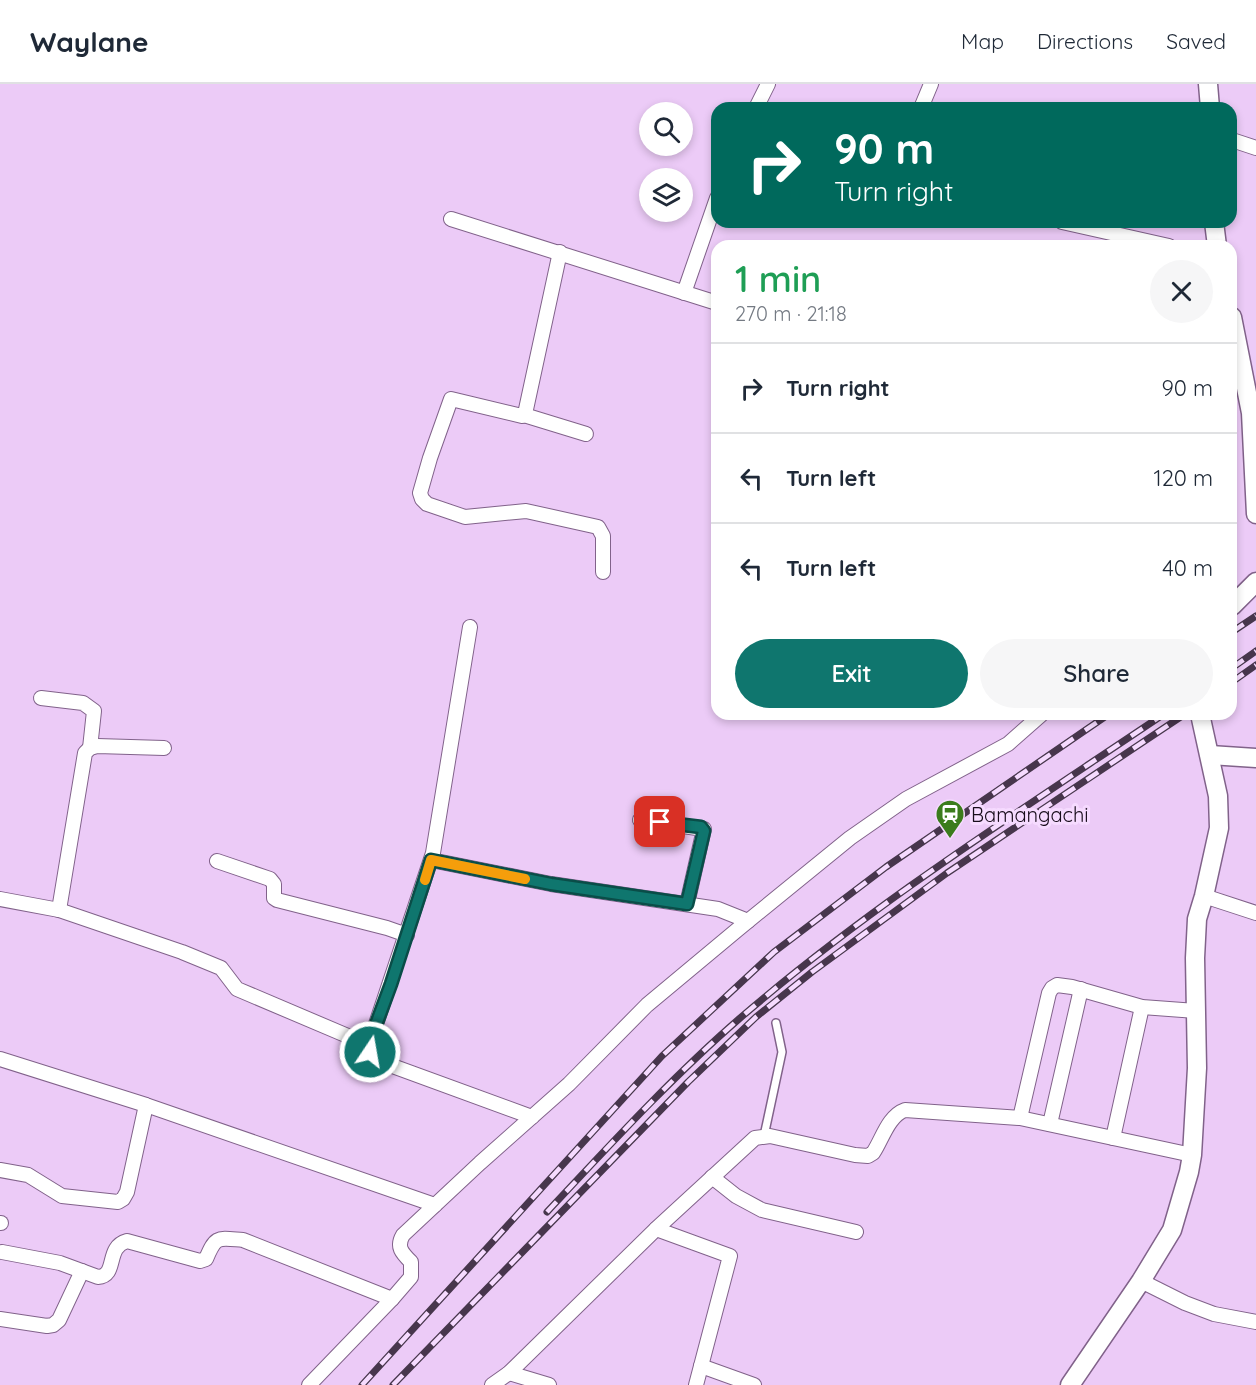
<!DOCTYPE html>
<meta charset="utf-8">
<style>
:root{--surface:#fff;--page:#f6f6f7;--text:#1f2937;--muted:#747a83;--line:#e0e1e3;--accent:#0f766e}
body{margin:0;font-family:Quicksand,sans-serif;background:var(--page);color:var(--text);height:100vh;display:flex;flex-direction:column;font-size:22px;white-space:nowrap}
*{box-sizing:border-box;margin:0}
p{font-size:20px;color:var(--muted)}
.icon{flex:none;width:33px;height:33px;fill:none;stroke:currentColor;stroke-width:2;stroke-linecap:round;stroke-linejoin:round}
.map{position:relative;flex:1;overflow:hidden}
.details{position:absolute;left:711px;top:156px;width:526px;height:480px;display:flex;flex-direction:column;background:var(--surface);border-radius:18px;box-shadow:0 3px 9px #0003}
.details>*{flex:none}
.guide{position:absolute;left:711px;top:18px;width:526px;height:126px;border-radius:18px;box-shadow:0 3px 9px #0003;background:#00695c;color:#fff;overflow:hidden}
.fabs{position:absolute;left:639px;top:18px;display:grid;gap:12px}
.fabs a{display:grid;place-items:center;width:54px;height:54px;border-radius:50%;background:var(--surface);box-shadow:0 3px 9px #0003;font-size:30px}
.pin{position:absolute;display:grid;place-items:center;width:51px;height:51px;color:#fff;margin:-26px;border-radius:12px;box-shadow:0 3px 9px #0006}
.me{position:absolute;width:66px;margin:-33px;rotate:12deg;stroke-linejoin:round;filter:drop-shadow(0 0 4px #0008)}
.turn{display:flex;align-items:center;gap:21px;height:126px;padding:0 24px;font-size:27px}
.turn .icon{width:78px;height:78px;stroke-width:2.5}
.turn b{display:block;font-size:42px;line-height:51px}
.round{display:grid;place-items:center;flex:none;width:63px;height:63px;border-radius:32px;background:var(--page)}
.head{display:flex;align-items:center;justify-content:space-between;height:102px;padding:0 24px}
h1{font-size:36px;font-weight:600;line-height:45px;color:#1e9e55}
.action{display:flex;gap:12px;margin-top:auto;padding:12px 24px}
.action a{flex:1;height:69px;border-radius:36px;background:var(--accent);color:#fff;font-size:24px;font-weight:600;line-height:69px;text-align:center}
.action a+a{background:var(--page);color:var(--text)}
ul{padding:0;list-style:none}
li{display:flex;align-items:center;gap:18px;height:90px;padding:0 24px;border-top:2px solid var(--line)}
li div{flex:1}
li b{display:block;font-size:22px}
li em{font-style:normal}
header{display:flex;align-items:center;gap:36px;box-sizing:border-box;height:84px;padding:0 30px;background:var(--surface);border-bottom:2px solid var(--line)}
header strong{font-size:28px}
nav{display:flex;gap:33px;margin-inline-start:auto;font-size:21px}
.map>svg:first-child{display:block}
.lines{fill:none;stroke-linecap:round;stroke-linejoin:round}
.lane-casing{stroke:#81628a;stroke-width:10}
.street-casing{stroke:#81628a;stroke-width:16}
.secondary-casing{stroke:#81628a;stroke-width:21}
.lane{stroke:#fff;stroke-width:7}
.street{stroke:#fff;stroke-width:14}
.secondary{stroke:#fff;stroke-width:18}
.rail-casing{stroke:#47364c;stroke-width:7}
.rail{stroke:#f6dbff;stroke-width:4.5;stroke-dasharray:14;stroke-linecap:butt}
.route-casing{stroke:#0a4d48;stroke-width:15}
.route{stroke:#0f766e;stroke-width:10}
.slow{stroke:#f59e0b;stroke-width:10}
.labels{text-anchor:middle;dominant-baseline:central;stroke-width:6;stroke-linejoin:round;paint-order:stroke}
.poi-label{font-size:20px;fill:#180c1b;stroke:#f6dbff;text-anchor:start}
</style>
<header>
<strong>Waylane</strong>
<nav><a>Map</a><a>Directions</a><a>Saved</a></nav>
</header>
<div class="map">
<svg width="1256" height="1301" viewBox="0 0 1256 1301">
<rect width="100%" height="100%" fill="#eccbf7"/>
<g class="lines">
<!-- lane casing -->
<g class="lane-casing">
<polyline id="lane" points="764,1052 782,968 776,939"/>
</g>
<!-- street casing -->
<g class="street-casing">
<g id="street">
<polyline points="756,24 768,0"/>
<polyline points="921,24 931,0"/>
<polyline points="1232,56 1256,64"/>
<polyline points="451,135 717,219"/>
<polyline points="1062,138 1169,162"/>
<polyline points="560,168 525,330 522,332 451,315 430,374 420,409 422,415 427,420 465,433 526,427 598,443 603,452 603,488"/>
<polyline points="684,209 717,114"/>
<polyline points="524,331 586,350"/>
<polyline points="470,543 433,769 369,961 373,973 376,976 532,1033"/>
<polyline points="41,614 83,619 94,627 90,664"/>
<polyline points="640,736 704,745 687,820"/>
<polyline points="431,776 551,800 718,825 748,837"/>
<polyline points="217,777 270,795 274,800 274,814 277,816 387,844 407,851"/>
<polyline points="1204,812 1256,829"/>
<polyline points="0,815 59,826 182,868 221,884 237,905 369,961"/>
<polyline points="59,826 85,669 90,664 97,662 164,664"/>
<polyline points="0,975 146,1021 435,1121"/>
<polyline points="1020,1034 1049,909 1052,904 1057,901 1072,903 1142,923 1196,927"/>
<polyline points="1050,1040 1081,905"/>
<polyline points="1113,1054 1142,923"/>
<polyline points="0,1086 28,1091 62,1112 118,1118 123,1115 127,1108 146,1021"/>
<polyline points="712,1093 736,1112 762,1126 856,1148"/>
<polyline points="0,1139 1,1139"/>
<polyline points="656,1145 730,1172 696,1301"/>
<path d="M 2,1168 L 60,1179 L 98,1193 C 118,1192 105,1163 127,1157 L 200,1177 L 206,1175 C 216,1151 218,1154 243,1156 L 392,1215"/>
<polyline points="1141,1197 1185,1219 1214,1230 1256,1238"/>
<polyline points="0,1235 47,1242 53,1241 59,1236 82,1187"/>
<polyline points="701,1282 754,1301"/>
<polyline points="509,1289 549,1301"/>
<path d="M 309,1301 L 392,1215 L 411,1193 L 411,1178 C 402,1169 396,1163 403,1151 L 480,1079 L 569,1000 L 647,921 L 737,846 L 850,754 L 906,715 L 1008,660 L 1042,630"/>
<path d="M 492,1301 L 509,1289 L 656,1145 L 755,1054 L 770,1052 L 855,1071 L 868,1072 L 873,1069 C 882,1056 888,1032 905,1026 L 1020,1034 L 1192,1071"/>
</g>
</g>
<!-- secondary casing -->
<g class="secondary-casing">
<g id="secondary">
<polyline points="1208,0 1210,24"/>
<polyline points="1214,138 1217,162"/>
<polyline points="1232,233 1251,329 1256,430"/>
<polyline points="1232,522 1256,498"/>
<polyline points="1210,671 1256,674"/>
<polyline points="1070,1301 1141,1197 1172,1146 1189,1088 1192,1071 1197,984 1195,874 1197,835 1204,812 1219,744 1218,712 1200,630"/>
</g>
</g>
<!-- lane -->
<use href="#lane" class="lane"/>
<!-- street -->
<use href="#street" class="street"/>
<!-- secondary -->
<use href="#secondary" class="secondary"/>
<!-- rail casing -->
<g class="rail-casing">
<g id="rail">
<polyline points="1232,548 1256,532"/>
<polyline points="1232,584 1256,567"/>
<polyline points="1232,598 1256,581"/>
<path d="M 547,1128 C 609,1062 671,994 739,935 C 871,821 1020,727 1164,630"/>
<polyline points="362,1301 662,972 774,868 886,783 1109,630"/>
<polyline points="393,1301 688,998 756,933 812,888 947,789 1185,630"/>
</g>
</g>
<!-- rail -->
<use href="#rail" class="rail"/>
</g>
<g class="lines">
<!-- route casing -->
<g class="route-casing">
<polyline id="route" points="370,968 370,957 391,900 431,776 551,800 687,820 704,747 701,743 660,738"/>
</g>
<!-- route -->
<use href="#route" class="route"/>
<!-- slow -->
<polyline class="slow" points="425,796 431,776 525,795"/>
</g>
<!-- icons -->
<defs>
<g id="station-pin" transform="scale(1.5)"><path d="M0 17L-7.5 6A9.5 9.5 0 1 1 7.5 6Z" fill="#3b7c1c" stroke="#f6dbff"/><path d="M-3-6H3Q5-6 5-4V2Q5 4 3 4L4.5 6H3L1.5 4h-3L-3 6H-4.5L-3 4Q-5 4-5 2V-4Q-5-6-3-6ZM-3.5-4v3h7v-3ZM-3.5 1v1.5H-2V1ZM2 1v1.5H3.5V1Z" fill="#fff"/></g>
</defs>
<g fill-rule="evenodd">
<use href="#station-pin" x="950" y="730"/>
</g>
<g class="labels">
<!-- poi labels -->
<g class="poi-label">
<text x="971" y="730">Bamangachi</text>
</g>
</g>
</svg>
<div class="fabs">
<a><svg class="icon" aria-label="search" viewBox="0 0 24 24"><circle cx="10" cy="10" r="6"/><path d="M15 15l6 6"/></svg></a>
<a><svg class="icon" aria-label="layers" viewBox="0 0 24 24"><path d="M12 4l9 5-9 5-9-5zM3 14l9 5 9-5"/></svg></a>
</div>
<div class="pin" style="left:660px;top:738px;background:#d93025"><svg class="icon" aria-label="arrive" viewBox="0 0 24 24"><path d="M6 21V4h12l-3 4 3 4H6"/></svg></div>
<svg class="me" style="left:370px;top:968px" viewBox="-20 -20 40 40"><circle r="17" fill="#0f766e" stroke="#fff" stroke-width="3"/><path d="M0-11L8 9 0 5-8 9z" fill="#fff"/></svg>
<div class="guide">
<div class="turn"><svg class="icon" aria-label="right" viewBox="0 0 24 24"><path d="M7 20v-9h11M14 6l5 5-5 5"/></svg><div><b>90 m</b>Turn right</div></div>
</div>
<section class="details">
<div class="head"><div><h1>1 min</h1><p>270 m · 21:18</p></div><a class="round"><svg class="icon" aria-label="close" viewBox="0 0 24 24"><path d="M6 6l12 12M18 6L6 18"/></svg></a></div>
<ul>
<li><svg class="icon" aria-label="right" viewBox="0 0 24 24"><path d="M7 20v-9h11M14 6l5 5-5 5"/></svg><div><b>Turn right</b></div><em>90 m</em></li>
<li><svg class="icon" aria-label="left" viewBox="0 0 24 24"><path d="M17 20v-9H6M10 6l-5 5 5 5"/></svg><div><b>Turn left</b></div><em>120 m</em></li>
<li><svg class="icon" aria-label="left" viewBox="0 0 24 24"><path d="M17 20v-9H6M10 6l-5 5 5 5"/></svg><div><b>Turn left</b></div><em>40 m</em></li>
</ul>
<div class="action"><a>Exit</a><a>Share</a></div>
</section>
</div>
